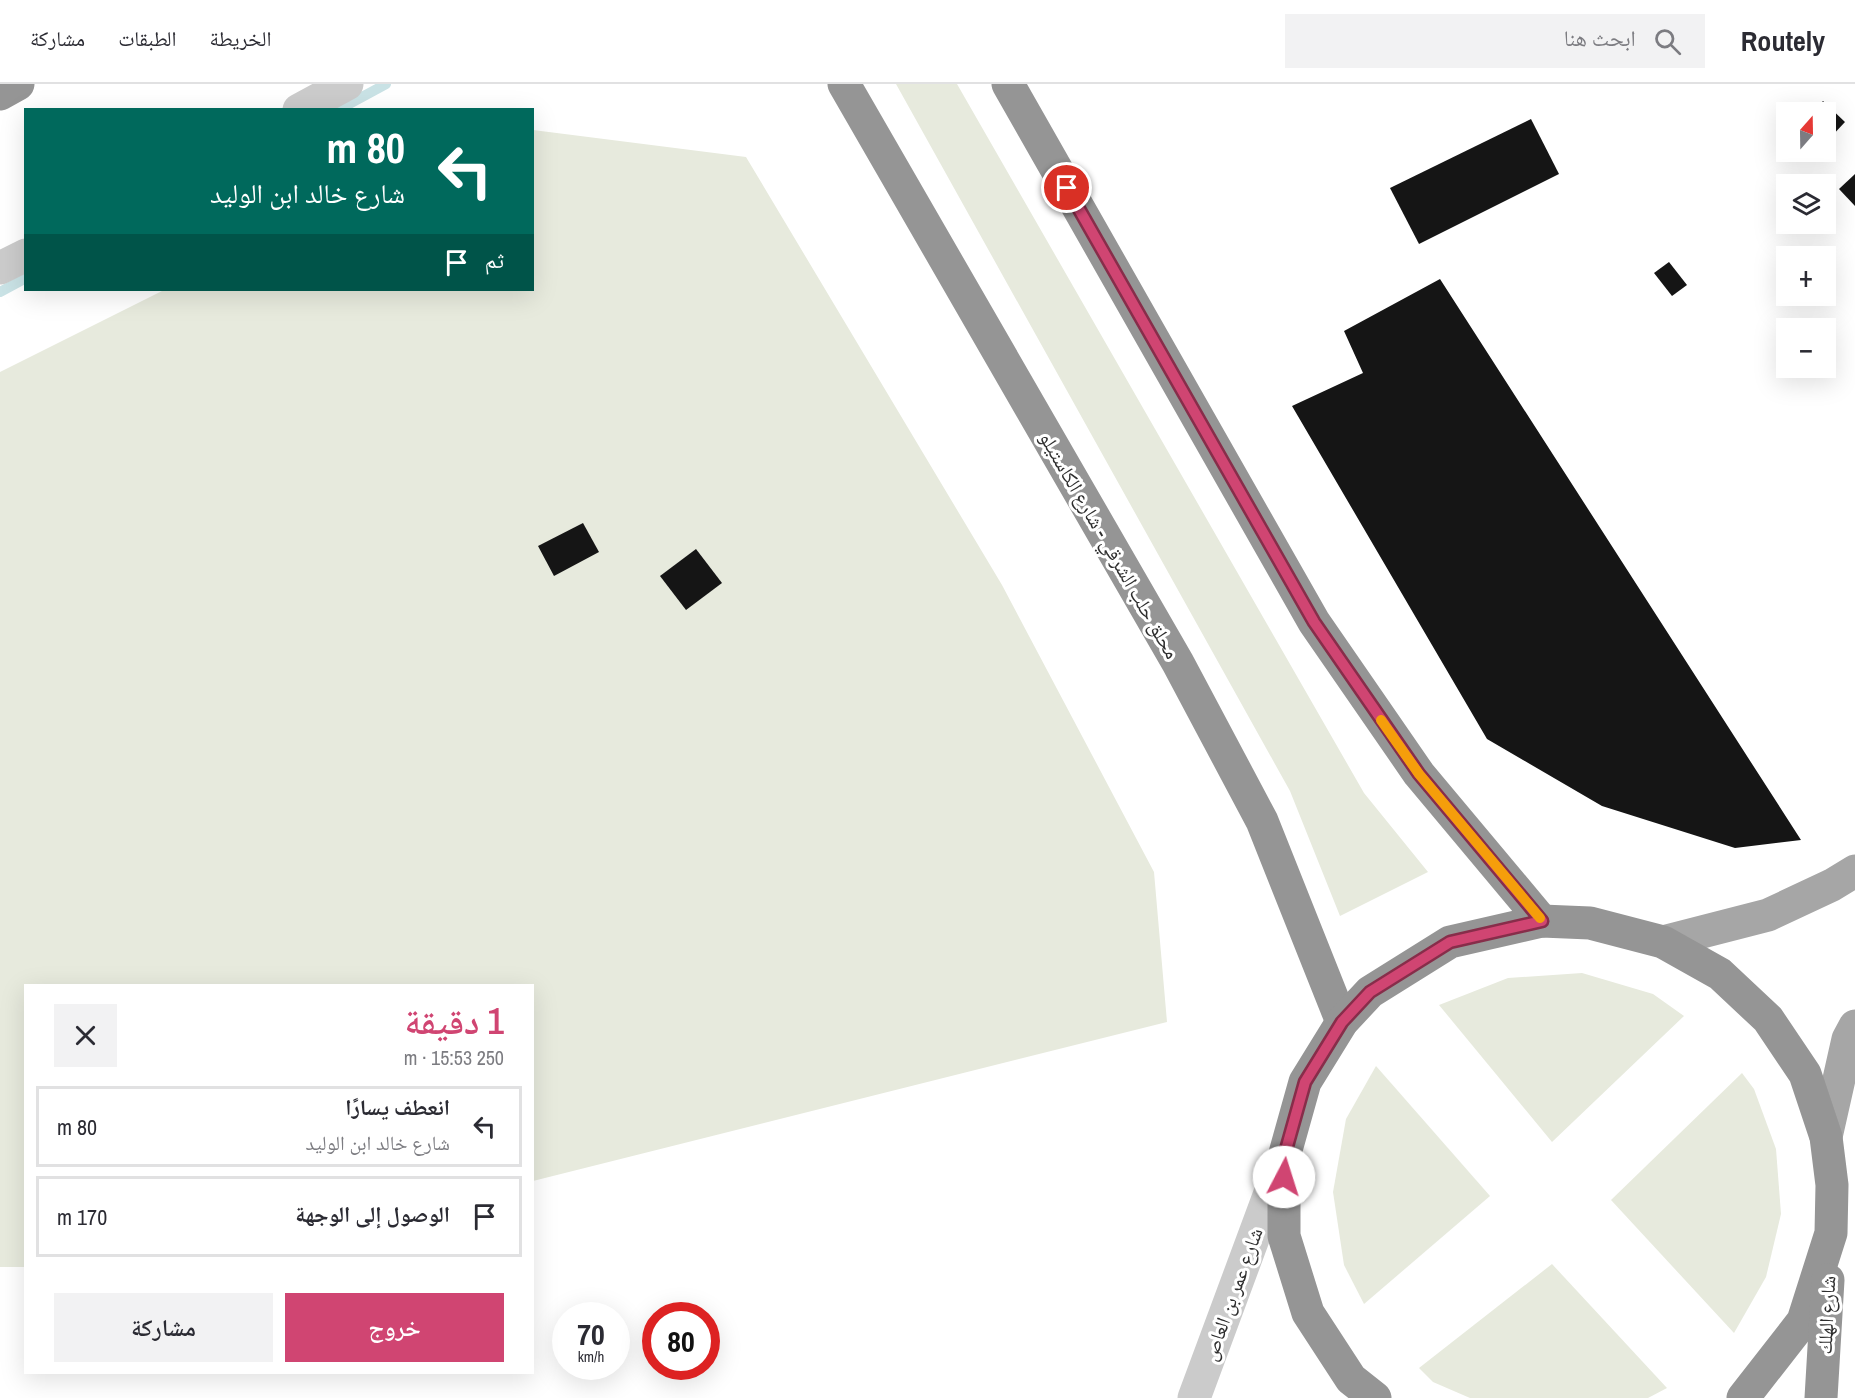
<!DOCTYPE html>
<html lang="ar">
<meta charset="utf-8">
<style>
:root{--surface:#fff;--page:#f2f2f3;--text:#2b2b33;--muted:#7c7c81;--line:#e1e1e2;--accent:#d04572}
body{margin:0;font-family:"Archivo Narrow","Noto Naskh Arabic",sans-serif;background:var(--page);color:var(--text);direction:rtl;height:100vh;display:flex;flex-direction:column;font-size:22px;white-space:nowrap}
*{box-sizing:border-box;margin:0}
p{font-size:20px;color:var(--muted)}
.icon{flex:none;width:33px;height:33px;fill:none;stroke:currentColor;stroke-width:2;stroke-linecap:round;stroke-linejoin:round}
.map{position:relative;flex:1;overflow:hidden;direction:ltr}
.sheet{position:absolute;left:24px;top:900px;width:510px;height:390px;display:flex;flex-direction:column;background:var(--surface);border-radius:0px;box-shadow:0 6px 24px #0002;direction:rtl}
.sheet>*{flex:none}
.guide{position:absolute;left:24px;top:24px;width:510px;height:183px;border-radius:0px;box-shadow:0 6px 24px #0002;direction:rtl;background:#00695c;color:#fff;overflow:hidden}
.needle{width:39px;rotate:20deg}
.fabs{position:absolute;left:1776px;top:18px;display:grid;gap:12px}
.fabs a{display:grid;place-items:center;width:60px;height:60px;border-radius:0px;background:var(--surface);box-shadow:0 6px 24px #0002;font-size:30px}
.speed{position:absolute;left:552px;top:1218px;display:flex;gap:12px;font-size:30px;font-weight:700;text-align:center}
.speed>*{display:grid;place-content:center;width:78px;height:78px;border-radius:50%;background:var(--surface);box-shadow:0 6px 24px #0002;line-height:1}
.speed small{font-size:15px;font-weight:400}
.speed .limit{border:9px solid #d22;background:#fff;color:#111}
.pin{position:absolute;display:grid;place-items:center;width:51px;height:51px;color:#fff;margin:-26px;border:3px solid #fff;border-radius:50%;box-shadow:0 2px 6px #0007}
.me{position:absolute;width:66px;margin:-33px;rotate:5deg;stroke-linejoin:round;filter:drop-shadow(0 0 4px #0008)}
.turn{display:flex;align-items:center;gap:21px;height:126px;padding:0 30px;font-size:27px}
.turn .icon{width:78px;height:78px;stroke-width:2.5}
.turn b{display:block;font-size:42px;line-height:51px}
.then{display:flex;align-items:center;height:57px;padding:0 30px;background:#0003;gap:12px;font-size:22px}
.round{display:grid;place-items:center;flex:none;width:63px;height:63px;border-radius:0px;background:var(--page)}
.overview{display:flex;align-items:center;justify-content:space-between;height:102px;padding:0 30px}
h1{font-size:36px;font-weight:600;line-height:45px;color:var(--accent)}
.button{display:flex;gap:12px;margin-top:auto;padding:12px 30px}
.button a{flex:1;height:69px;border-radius:0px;background:var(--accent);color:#fff;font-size:24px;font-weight:600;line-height:69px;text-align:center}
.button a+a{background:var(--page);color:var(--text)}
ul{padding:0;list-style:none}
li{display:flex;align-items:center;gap:18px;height:81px;margin:0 12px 9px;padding:0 18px;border:3px solid var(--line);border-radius:0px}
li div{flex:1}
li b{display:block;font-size:22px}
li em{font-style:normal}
header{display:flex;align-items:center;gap:36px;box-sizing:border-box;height:84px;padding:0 30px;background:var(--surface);border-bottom:2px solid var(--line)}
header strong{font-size:28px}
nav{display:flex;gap:33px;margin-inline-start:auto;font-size:21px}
.search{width:420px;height:54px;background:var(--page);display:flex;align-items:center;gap:15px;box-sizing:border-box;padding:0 21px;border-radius:0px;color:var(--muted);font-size:22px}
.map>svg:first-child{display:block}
.green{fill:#e7eadd}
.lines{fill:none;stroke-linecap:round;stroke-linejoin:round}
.stream{stroke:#c9e2e5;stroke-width:10}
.building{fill:#151515}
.minor{stroke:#cbcbcb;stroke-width:33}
.major{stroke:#a6a6a6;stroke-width:33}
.highway{stroke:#959595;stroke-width:33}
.route-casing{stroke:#872d4a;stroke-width:15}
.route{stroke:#d04572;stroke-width:10}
.slow{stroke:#f59e0b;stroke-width:10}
.labels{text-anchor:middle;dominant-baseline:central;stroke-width:6;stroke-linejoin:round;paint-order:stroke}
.street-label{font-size:20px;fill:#2e2e2e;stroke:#fff}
</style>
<header>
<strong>Routely</strong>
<div class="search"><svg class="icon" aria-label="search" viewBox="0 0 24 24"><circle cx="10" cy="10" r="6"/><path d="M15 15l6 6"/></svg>ابحث هنا</div>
<nav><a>الخريطة</a><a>الطبقات</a><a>مشاركة</a></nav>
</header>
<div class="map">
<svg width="1855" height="1314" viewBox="0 0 1855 1314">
<rect width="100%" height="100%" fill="#fff"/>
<!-- green -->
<g class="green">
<polygon points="896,0 957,0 1364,709 1428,788 1340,832 1290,707"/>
<polygon points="533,46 746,73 1002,501 1154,788 1167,938 533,1097 532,902 26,902 25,1183 0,1183 0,288 164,206 532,206"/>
<polygon points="1582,889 1653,910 1684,932 1552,1058 1439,921 1508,894"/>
<polygon points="1376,982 1490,1112 1364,1220 1344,1181 1333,1108 1346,1035"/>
<polygon points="1742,989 1754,1005 1776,1065 1781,1130 1766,1193 1734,1249 1611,1116"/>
<polygon points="1552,1180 1667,1304 1648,1314 1470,1314 1433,1298 1419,1284"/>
</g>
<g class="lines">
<!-- stream -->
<g class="stream">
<polyline points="338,26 386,0"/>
<polyline points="0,208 26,194"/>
</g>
</g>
<!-- building -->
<g class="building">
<polygon points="1823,17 1845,38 1830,54 1826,50 1826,28 1813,28"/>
<polygon points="1531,35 1559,90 1419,160 1390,104"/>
<polygon points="1855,90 1855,122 1839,105"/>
<polygon points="1669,178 1687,201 1672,212 1654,189"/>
<polygon points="1440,195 1801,756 1735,764 1602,722 1487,655 1292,322 1363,289 1344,247"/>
<polygon points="583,439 599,468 554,492 538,462"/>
<polygon points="696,465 722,499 686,526 660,492"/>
</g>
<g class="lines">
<!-- minor -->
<g class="minor">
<polyline points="299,26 347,0"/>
<polyline points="0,184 26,171"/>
<polyline points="1194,1314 1283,1074"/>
</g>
<!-- major -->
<g class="major">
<polyline points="1663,858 1768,831 1832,801 1855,787"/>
<polyline points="1826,1053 1848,955 1855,942"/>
</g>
<!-- highway -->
<g class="highway">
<polyline points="844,0 1178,579 1262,737 1342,938"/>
<polyline points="1008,0 1314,538 1419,690 1542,837"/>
<polyline points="0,10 18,0"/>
<polyline points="1375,1314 1351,1295 1308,1229 1284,1152 1284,1073 1305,998 1342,938 1370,908 1450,858 1542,837 1590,839 1663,858 1720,890 1768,935 1805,990 1826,1053 1832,1101 1831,1149 1803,1237 1743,1314"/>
<polyline points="1821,1314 1828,1196"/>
</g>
</g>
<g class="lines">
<!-- route casing -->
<g class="route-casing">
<polyline id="route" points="1067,104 1314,538 1419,690 1542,837 1450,858 1370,908 1342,938 1305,998 1284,1073 1284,1093"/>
</g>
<!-- route -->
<use href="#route" class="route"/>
<!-- slow -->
<polyline class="slow" points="1381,636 1419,690 1540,834"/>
</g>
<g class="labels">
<!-- street labels -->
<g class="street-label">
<text transform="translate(1110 461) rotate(60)">محلق حلب الشرقي - شارع الكاستيلو</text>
<text transform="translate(1232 1210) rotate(-70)">شارع عمر بن العاص</text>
<text transform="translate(1826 1231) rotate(-87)">شارع الهلك</text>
</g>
</g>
</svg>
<div class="fabs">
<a><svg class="needle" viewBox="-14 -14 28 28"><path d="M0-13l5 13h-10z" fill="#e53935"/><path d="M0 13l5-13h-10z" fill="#7c7c81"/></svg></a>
<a><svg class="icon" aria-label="layers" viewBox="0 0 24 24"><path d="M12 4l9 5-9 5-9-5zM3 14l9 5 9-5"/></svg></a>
<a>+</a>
<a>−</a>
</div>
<div class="speed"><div>70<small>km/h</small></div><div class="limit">80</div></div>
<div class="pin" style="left:1067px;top:104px;background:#d93025"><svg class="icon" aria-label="arrive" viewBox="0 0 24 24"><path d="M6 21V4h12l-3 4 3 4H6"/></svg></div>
<svg class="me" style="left:1284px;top:1093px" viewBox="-20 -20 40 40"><circle r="19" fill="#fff"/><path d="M0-13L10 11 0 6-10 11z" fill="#d04572"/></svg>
<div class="guide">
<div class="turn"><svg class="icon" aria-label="left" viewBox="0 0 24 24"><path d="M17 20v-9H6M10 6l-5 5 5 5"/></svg><div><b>80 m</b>شارع خالد ابن الوليد</div></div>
<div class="then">ثم<svg class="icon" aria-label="arrive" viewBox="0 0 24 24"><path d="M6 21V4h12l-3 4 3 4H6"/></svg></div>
</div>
<section class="sheet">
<div class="overview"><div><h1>1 دقيقة</h1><p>250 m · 15:53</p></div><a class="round"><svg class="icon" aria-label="close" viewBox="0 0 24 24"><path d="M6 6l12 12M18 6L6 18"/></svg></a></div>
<ul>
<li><svg class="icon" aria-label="left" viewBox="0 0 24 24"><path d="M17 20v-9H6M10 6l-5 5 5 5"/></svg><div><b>انعطف يسارًا</b><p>شارع خالد ابن الوليد</p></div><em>80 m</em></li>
<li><svg class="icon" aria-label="arrive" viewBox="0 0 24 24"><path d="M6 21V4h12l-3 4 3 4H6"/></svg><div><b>الوصول إلى الوجهة</b></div><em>170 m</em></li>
</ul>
<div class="button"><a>خروج</a><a>مشاركة</a></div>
</section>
</div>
